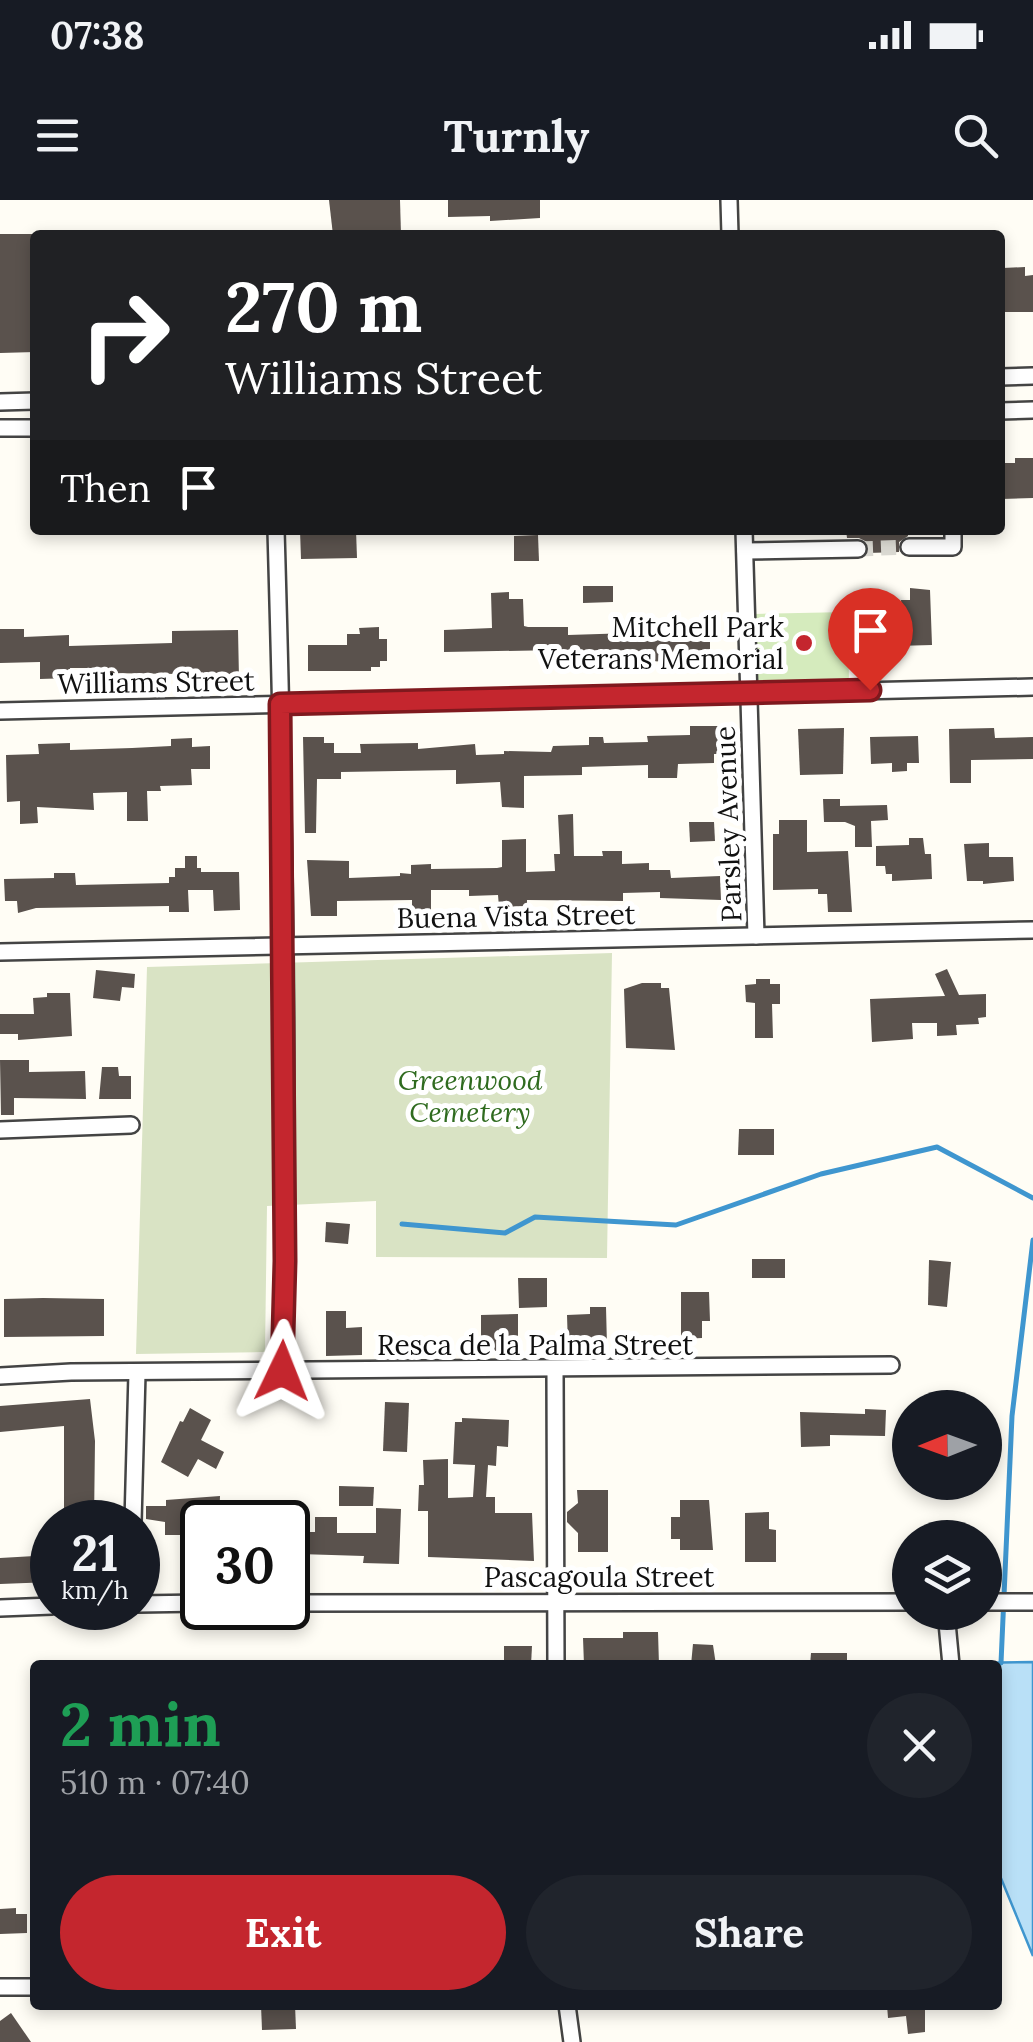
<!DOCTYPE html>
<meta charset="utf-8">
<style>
:root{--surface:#171b24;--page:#20242c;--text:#f1f3f6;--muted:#9ea1a6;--accent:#c4262e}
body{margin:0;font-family:Lora,serif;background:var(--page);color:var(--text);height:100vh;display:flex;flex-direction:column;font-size:38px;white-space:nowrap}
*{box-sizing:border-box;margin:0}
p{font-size:32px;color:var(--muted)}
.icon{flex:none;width:55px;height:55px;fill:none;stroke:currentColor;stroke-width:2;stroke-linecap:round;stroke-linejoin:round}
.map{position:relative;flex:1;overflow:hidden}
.sheet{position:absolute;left:30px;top:1460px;width:972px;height:350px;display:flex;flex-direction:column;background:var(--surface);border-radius:10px;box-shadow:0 5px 15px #0003}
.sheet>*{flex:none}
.top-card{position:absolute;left:30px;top:30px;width:975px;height:305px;border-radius:10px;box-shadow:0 5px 15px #0003;background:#202124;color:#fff;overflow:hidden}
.needle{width:65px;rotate:269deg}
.controls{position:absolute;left:892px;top:1190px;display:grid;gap:20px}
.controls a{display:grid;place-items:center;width:110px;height:110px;border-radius:50%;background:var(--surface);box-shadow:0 5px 15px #0003;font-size:50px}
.speed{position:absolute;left:30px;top:1300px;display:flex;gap:20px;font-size:50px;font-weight:700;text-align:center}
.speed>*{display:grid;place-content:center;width:130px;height:130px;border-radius:50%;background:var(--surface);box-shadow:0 5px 15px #0003;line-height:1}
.speed small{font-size:25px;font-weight:400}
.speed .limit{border:5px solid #111;border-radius:15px;background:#fff;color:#111}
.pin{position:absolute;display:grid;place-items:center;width:85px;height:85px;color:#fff;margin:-102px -42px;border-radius:50% 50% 50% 0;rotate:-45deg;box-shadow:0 0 10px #0007}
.pin .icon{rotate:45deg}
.me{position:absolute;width:110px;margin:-55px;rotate:2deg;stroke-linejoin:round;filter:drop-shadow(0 0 8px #0008)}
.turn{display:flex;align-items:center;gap:35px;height:210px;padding:0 30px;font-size:45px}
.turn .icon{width:130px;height:130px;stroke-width:2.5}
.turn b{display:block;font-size:70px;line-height:85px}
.then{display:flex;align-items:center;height:95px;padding:0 30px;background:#0003;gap:20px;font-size:38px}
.round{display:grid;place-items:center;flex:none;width:105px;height:105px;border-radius:52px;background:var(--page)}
.head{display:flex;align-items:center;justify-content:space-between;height:170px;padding:0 30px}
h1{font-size:60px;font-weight:800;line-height:75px;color:#1e9e55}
.primary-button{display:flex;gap:20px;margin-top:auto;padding:20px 30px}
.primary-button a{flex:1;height:115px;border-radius:60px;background:var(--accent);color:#fff;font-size:40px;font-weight:800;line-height:115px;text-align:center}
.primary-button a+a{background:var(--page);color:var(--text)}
.status{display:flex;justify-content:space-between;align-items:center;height:70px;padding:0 50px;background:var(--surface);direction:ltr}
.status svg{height:28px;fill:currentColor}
header{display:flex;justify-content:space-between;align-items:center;height:130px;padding:0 30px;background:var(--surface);font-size:45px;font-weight:800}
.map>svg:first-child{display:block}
.green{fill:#d5ebbd}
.cemetery{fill:#d9e3c4}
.water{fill:#b9e0f7;stroke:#3f96cf;stroke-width:2.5}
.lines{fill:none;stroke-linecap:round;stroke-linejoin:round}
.stream{stroke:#3f96cf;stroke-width:5}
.building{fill:#5a524d}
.minor-tunnel{stroke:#dbdad3;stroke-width:15;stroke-dasharray:15 8;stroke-linecap:butt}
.minor-casing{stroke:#444;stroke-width:20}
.minor{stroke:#fff;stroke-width:15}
.route-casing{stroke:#7f191e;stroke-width:25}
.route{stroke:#c4262e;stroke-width:18}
.poi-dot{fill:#c4262e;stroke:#fff;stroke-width:4}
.labels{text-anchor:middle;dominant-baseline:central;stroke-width:10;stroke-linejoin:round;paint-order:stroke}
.poi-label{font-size:28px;fill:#111;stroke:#fff;text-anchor:end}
.street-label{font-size:28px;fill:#111;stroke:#fff}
.park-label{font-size:28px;font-style:italic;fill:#2f6b1f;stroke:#fff}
</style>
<div class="status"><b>07:38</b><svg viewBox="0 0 49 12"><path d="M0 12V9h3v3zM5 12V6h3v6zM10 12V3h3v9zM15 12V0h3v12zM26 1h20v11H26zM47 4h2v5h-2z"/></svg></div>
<header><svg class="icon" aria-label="menu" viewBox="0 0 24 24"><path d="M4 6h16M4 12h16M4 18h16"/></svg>Turnly<svg class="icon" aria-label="search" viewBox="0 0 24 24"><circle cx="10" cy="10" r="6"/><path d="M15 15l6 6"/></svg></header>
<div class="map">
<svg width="1033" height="1842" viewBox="0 0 1033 1842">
<rect width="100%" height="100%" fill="#fffdf5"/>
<!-- green -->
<polygon class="green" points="848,412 849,486 755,488 754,414"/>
<!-- cemetery -->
<polygon class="cemetery" points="612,753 607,1058 376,1057 376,1001 267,1006 265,1152 136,1154 147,767"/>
<!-- water -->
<polygon class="water" points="1033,1462 1033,1756 998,1671 998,1465 965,1463"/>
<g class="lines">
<!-- stream -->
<g class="stream">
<polyline points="402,1024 505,1033 535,1017 676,1025 821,974 937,947 1033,998"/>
<polyline points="1001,1463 1012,1216 1033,1040"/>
</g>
</g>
<!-- building -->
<g class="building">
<polygon points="329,0 400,0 401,35 333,35"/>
<polygon points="448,0 540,0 540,18 490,21 490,16 448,17"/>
<polygon points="0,34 35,34 35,152 0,153"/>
<polygon points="1025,67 1025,76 1033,75 1033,112 1000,112 1003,68"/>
<polygon points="1015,258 1033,258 1033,298 1001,299 1000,263 1015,263"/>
<polygon points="300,330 356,330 357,358 301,359"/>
<polygon points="846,330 908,330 908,336 899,342 899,352 868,353 867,342 859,338 847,338"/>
<polygon points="538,335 539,361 514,361 514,336"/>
<polygon points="583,386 613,386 613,402 583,403"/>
<polygon points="910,388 930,390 932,445 896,446 895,414 902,414 901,400 910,400"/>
<polygon points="509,392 509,399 523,399 524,426 528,427 568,427 568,435 694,431 694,438 710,438 710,466 690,467 690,461 596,462 596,456 558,455 558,450 444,452 444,430 492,428 491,393"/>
<polygon points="379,427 379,439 387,439 387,461 380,461 380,467 371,467 371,471 308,471 308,445 347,445 347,434 360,434 359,428"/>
<polygon points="0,429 24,429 24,437 69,435 69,446 172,443 172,431 238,430 239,478 197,478 197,488 180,488 180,474 102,473 102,468 70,468 71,478 40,479 40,462 0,463"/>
<polygon points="690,526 719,526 720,554 714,554 714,563 678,564 677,578 648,578 648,565 582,567 582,575 524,576 524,608 502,607 500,582 456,584 456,570 341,572 341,579 317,579 316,633 305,633 303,537 324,537 324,543 334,543 334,553 361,553 360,544 418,543 418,549 475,544 476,555 504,554 504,551 551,552 553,546 589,545 589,537 603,537 604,543 648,542 647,536 690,535"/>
<polygon points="844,528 843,574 800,575 798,529"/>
<polygon points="994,528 995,538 1033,537 1033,559 971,560 971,583 950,583 949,529"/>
<polygon points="918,536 919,563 907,563 907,571 892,572 892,563 871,564 870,537"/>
<polygon points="192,538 192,547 210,546 210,569 191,569 192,585 160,586 161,591 147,591 148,621 127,621 127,592 93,593 94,610 37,607 38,623 20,624 20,601 7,602 6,555 39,554 38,544 70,543 70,550 132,548 171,546 171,539"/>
<polygon points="823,599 840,599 840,606 887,605 888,620 871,621 872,647 855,647 855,626 845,622 824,622"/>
<polygon points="573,614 574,656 603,656 602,651 622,651 622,664 649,663 649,670 670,670 671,678 720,676 721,700 660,698 660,692 623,693 623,701 527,700 527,706 499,707 498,695 469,696 469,690 431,690 431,710 412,710 412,700 337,701 337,716 311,716 307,660 349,661 349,678 400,676 400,673 411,674 411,665 431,664 431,669 497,668 502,667 502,640 526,639 526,672 555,671 554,654 560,654 558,615"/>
<polygon points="779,620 807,620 807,652 848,651 852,712 828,712 827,694 818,694 818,689 773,690 773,634 779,634"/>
<polygon points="689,622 714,622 715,641 690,642"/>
<polygon points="909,638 923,638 925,654 931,654 932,679 892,681 892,674 886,674 885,666 876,666 876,646 909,645"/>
<polygon points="989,643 989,657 1013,657 1014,681 983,684 983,681 967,681 964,644"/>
<polygon points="185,656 197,656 197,668 201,668 201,672 239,672 240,710 214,711 213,690 188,690 189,712 169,712 169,706 36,708 18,713 17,701 5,701 4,679 54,678 54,673 75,673 76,685 169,683 169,677 175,677 175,668 185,668"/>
<polygon points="947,769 959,795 986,794 986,817 978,818 979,824 956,825 957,835 937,836 937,823 912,823 913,839 872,842 870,799 945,796 935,774"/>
<polygon points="96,770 135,774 134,788 122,787 120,801 93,798"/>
<polygon points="756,779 770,779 770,784 780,784 780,804 772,804 773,838 755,838 755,803 746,802 745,785 756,784"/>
<polygon points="642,783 661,783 661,788 669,788 675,850 626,848 624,789"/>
<polygon points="47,793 70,793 72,836 18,840 18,834 0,834 0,814 34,814 33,798 47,797"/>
<polygon points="0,860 29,860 29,872 85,871 86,899 14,898 14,915 1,915"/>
<polygon points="102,867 118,867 119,876 131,876 131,899 99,899"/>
<polygon points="739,929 774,929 774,955 738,955"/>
<polygon points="326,1022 350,1024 348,1044 325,1042"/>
<rect x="752" y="1059" width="33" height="19"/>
<polygon points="929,1060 951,1062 947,1107 928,1105"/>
<polygon points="518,1078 547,1078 547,1107 519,1108"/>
<polygon points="681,1092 709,1092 710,1121 702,1121 702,1138 681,1139"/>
<polygon points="43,1098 104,1099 104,1136 4,1137 4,1099"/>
<polygon points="590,1107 606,1107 607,1146 568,1147 567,1115 590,1114"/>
<polygon points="326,1111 346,1111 346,1128 362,1127 362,1155 326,1156"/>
<polygon points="518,1114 518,1147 503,1147 503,1151 481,1151 481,1115"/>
<polygon points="90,1199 95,1241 94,1322 64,1322 64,1226 0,1232 0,1206"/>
<polygon points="385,1202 409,1203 407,1252 383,1251"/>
<polygon points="190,1208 211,1220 201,1240 224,1252 216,1269 198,1259 188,1277 161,1262 180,1221 183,1222"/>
<polygon points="865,1209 886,1210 885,1236 830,1235 830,1246 801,1247 800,1212 865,1214"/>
<polygon points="462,1218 509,1220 508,1247 497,1246 496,1266 488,1265 486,1297 495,1297 495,1313 532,1313 534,1361 428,1357 428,1311 418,1311 419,1285 424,1285 423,1260 448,1259 448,1298 473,1297 475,1265 453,1264 455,1222 462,1222"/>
<polygon points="339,1286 374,1287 373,1306 339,1306"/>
<polygon points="577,1290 608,1290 608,1352 578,1352 578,1333 567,1322 567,1312 578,1303"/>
<polygon points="220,1296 219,1322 190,1322 190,1335 165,1335 165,1322 146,1319 146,1306 166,1306 166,1300"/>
<polygon points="680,1300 709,1300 713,1350 680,1350 680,1339 671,1339 671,1317 680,1317"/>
<polygon points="376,1308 401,1309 399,1364 363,1363 364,1356 299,1354 299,1332 315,1332 315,1317 337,1317 337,1333 376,1333"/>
<polygon points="769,1312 769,1329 776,1330 776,1362 745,1362 745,1313"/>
<polygon points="52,1355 52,1382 0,1384 0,1358"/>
<polygon points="623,1432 658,1432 659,1465 584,1465 583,1438 623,1438"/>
<polygon points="693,1444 713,1445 716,1465 691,1465"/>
<polygon points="504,1446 532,1446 531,1465 504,1465"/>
<polygon points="811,1453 847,1453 847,1465 810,1465"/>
<polygon points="16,1708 16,1714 27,1714 27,1733 0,1734 0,1709"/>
<polygon points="261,1805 295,1805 296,1829 262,1830"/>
<polygon points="887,1805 925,1805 925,1832 908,1834 906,1816 888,1818"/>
<polygon points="11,1813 31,1842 0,1842 0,1821"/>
</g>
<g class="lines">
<!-- minor-tunnel -->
<polyline class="minor-tunnel" points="858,349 909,347"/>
<!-- minor casing -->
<g class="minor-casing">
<g id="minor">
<polyline points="729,0 730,35"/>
<polyline points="1000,177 1033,176"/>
<polyline points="0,202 35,201"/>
<polyline points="1000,211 1033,210"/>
<polyline points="0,228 35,228"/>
<path d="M 276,330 C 284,610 290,891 282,1171"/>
<polyline points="744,330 756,736"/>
<polyline points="909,347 953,347 953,330"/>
<polyline points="745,351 858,349"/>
<polyline points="0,511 1033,487"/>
<polyline points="0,752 1033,730"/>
<polyline points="0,930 131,925"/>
<polyline points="555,1170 556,1465"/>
<polyline points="0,1176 71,1172 891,1165"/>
<polyline points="133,1322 137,1173"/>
<polyline points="985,1402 1033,1402"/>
<polyline points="288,1403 910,1402"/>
<polyline points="138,1404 202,1403"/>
<polyline points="0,1408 52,1406"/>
<polyline points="946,1412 951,1465"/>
<polyline points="0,1787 35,1787"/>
<polyline points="567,1805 572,1842"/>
</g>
</g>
<!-- minor -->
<use href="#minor" class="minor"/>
</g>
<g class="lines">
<!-- route casing -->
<g class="route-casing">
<polyline id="route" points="282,1171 285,1061 280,504 870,490"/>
</g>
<!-- route -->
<use href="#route" class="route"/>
</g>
<!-- markers -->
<circle class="poi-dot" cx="804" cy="443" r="10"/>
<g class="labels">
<!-- poi labels -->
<g class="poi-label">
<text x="784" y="427">Mitchell Park<tspan x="784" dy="32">Veterans Memorial</tspan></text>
</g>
<!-- street labels -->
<g class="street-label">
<text transform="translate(156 482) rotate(-1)">Williams Street</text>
<text transform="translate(728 624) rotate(-92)">Parsley Avenue</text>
<text transform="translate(516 716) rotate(-1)">Buena Vista Street</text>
<text x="535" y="1145">Resca de la Palma Street</text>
<text x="599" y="1377">Pascagoula Street</text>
</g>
<!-- park labels -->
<g class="park-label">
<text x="470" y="880">Greenwood<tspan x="470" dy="32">Cemetery</tspan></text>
</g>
</g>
</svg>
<div class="controls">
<a><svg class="needle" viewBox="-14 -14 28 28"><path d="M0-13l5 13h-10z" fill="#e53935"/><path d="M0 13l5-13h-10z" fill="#9ea1a6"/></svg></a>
<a><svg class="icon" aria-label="layers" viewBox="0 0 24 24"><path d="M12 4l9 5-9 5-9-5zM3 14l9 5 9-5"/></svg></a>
</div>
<div class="speed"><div>21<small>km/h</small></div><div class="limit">30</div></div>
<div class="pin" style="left:870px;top:490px;background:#d93025"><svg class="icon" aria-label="arrive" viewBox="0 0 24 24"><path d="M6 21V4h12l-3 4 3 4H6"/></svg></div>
<svg class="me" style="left:282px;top:1171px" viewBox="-20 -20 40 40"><path d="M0-17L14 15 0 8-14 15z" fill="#c4262e" stroke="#fff" stroke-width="4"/></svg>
<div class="top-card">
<div class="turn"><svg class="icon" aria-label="right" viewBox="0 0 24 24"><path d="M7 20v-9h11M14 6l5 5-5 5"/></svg><div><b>270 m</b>Williams Street</div></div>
<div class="then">Then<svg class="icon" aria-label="arrive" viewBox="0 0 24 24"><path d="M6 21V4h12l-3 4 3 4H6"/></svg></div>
</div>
<section class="sheet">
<div class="head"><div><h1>2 min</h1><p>510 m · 07:40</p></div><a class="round"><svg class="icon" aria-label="close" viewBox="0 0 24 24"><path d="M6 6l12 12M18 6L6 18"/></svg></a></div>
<div class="primary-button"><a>Exit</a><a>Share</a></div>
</section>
</div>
